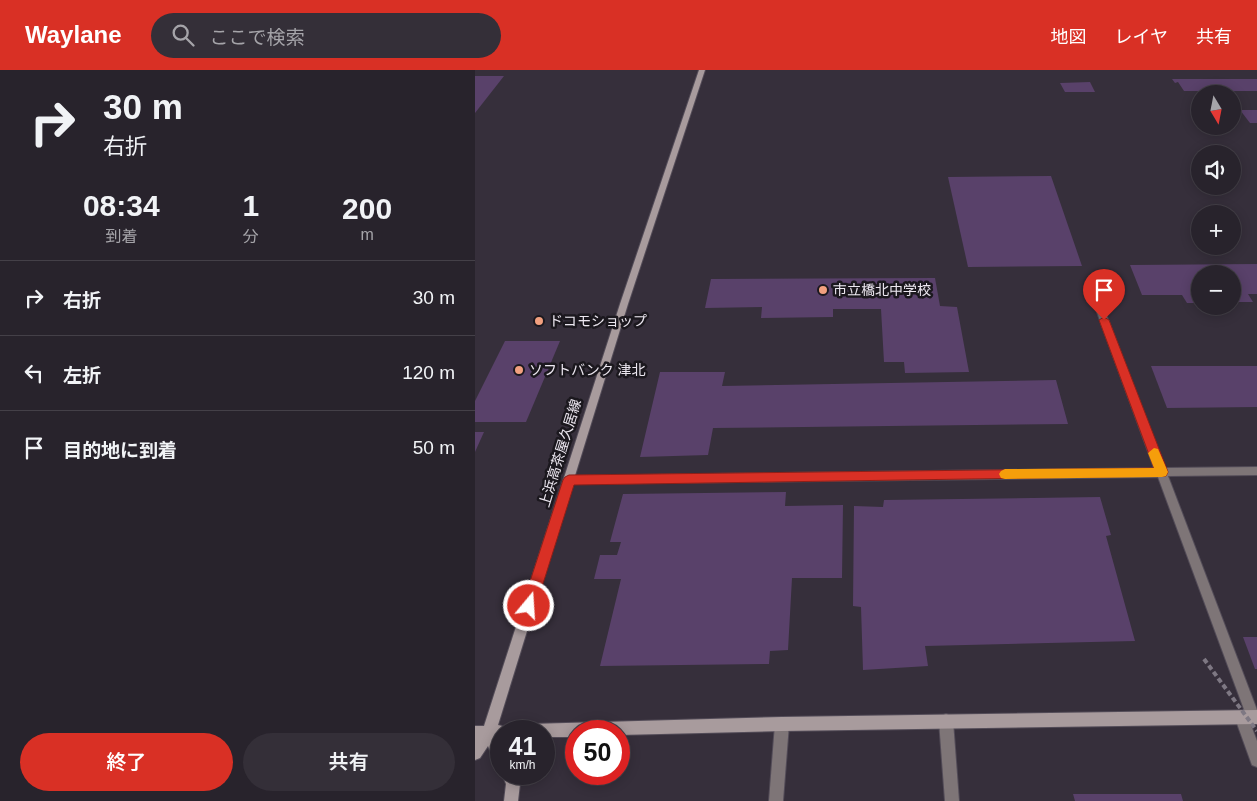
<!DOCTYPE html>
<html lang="ja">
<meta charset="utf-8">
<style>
:root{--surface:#28232c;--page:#342f38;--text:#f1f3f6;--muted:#a5a4a9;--line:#444048;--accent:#d93025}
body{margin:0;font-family:Arial,"Noto Sans JP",sans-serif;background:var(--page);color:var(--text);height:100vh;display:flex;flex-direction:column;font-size:19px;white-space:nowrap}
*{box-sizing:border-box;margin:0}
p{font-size:16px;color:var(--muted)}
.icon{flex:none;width:28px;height:28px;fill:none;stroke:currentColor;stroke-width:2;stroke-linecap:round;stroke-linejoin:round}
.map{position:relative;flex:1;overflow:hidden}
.side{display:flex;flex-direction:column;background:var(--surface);width:475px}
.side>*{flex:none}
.top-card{background:#28232c;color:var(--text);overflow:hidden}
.needle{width:32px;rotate:170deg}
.tools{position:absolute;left:716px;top:15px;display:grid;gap:10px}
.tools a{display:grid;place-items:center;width:50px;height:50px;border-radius:50%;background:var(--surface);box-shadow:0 2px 12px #0003,0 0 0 1px var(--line);font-size:25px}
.speed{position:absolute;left:15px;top:650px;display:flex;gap:10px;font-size:25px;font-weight:700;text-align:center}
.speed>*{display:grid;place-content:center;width:65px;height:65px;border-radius:50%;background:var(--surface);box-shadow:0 2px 12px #0003,0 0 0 1px var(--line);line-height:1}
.speed small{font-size:12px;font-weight:400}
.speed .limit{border:8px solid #d22;background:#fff;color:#111}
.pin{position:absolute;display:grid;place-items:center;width:42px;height:42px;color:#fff;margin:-51px -21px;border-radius:50% 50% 50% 0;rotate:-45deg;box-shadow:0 0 5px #0007}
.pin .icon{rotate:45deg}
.me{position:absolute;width:55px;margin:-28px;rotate:18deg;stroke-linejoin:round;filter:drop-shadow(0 0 4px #0008)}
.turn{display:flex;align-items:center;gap:18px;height:105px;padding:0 20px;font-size:22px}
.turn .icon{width:65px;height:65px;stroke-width:2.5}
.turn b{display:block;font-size:35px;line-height:42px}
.eta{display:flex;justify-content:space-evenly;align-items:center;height:85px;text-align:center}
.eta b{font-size:30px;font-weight:600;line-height:35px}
.action{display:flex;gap:10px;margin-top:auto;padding:10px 20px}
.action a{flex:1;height:58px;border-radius:30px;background:var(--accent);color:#fff;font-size:20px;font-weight:600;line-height:58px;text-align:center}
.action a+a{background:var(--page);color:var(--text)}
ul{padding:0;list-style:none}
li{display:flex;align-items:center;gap:15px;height:75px;padding:0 20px;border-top:1px solid var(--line)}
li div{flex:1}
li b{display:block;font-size:19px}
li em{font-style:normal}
header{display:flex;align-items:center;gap:30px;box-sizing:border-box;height:70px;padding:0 25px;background:var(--accent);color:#fff}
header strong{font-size:24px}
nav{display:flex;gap:28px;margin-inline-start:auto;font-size:18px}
.search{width:350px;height:45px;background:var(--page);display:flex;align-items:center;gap:12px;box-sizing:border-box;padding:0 18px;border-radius:28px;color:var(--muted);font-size:19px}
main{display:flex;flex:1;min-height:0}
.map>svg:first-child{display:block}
.building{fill:#59416a}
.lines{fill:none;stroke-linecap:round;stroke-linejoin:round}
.lane-casing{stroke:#534c58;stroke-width:2}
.street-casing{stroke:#534c58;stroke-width:2}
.secondary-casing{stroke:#534c58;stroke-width:2}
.lane{fill:#7e7577;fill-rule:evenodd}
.street{fill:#7e7577;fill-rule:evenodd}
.secondary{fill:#a89b9d;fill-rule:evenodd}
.path-bridge{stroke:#7e7883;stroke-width:4;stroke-dasharray:5 3;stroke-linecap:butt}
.route{fill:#d93025;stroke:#8d1f18}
.slow{fill:#f59e0b}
.poi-dot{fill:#f2a07f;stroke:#1b181e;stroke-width:2}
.labels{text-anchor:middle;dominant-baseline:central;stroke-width:5;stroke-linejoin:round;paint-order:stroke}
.poi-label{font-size:14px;fill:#ece7f0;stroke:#1b181e;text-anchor:start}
.street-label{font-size:14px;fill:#ece7f0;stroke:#1b181e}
</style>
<header>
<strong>Waylane</strong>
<div class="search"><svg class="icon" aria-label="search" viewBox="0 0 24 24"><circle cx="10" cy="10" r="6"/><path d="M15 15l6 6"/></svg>ここで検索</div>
<nav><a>地図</a><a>レイヤ</a><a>共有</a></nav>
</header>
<main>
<section class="side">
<div class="top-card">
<div class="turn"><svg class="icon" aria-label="right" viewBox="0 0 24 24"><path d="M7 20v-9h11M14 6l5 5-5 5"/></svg><div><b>30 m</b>右折</div></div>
</div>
<div class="eta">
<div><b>08:34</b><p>到着</p></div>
<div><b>1</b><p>分</p></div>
<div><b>200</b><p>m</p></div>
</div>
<ul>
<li><svg class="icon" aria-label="right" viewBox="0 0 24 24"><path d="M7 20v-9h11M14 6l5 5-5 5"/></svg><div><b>右折</b></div><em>30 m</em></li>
<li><svg class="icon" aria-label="left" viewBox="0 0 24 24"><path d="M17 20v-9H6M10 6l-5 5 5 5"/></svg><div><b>左折</b></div><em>120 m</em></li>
<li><svg class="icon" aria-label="arrive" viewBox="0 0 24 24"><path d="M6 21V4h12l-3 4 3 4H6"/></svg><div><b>目的地に到着</b></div><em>50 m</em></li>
</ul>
<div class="action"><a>終了</a><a>共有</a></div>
</section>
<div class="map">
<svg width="782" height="731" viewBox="0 0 782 731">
<rect width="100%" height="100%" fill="#362f3b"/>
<!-- building -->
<g class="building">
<polygon points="0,6 29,6 0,43"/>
<polygon points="697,9 782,9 782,21 709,21 703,12 700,13"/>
<polygon points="615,12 620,22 590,22 585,13"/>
<polygon points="765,40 782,40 782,53 775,53"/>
<polygon points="576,106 607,196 493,197 473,107"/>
<polygon points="782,194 782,224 773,224 778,232 758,232 758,204 725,204 725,233 712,233 707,225 667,225 655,195"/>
<polygon points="460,208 465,236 482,237 494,302 430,303 429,292 409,292 406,239 358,239 358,247 286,248 287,237 230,238 236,209"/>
<polygon points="30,271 85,271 51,352 0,352 0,331"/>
<polygon points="676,296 782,296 782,337 692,338"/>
<polygon points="185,302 250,302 247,316 581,310 593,354 238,358 233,385 165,387"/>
<polygon points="0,362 9,362 0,382"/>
<polygon points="311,422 310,436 368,435 367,508 317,508 313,580 295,581 294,594 125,596 146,509 119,509 125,485 142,485 146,472 135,472 148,424"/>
<polygon points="625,427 636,465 631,466 660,571 450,576 453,596 388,600 386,537 378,536 379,436 408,437 409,430"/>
<polygon points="768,567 782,567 782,599 780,599"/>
<polygon points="598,724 706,724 708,731 600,731"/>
</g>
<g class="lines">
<!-- lane casing -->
<g class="lane-casing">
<polygon id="lane" points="471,644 476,646 478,651 484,731 470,731 464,651 466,646"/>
</g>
<!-- street casing -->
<g class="street-casing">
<g id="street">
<polygon points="623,231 627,234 690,398 782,397 782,405 693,406 782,640 782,652 778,654 775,653 782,671 782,697 777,695 760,648 762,643 767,641 770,642 683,407 94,414 90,413 89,410 90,407 94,406 679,398 619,234"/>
<polygon points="307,647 312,649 314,654 308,731 294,731 300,654 302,649"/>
</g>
</g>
<!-- secondary casing -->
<g class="secondary-casing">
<g id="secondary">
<polygon points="224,0 230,0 153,234 23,655 31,657 33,661 26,661 26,669 24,669 26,674 26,696 21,694 13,676 5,688 0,690 0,656 9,656 145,234"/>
<polygon points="782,640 782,654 307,661 144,665 144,661 101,661 101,667 69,667 69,661 48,661 50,656 55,654 307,647"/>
<polygon points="27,704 41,704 45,714 43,731 29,731 31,714"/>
</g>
</g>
<!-- lane -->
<use href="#lane" class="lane"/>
<!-- street -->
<use href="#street" class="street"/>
<!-- secondary -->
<use href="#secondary" class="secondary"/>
<!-- path-bridge -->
<polyline class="path-bridge" points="729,589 782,661"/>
</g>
<!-- route -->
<polygon class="route" points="629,247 634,250 693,402 691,406 99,415 61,536 59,541 54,543 49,541 47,536 88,410 90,407 94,405 679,398 624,250"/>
<!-- slow -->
<polygon class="slow" points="679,378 683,379 693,402 691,406 687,407 530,409 526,408 524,404 526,401 530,399 679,398 673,383"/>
<!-- markers -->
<g class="poi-dot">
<circle cx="348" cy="220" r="5"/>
<circle cx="64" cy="251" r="5"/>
<circle cx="44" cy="300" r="5"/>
</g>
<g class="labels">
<!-- poi labels -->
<g class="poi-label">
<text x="358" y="220">市立橋北中学校</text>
<text x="74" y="251">ドコモショップ</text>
<text x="54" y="300">ソフトバンク 津北</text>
</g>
<!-- street labels -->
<g class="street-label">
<text transform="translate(85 383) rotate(-73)">上浜高茶屋久居線</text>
</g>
</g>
</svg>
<div class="tools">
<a><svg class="needle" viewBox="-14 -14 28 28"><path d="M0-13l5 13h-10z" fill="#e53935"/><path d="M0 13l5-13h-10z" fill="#a5a4a9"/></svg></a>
<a><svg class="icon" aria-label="sound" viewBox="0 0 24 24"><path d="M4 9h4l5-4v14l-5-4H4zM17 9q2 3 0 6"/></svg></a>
<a>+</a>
<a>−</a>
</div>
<div class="speed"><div>41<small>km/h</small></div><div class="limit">50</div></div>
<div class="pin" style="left:629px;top:250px;background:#d93025"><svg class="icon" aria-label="arrive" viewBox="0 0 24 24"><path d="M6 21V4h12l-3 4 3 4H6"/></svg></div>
<svg class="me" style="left:54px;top:536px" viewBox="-20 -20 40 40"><circle r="17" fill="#d93025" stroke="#fff" stroke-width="3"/><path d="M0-11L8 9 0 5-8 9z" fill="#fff"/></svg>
</div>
</main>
